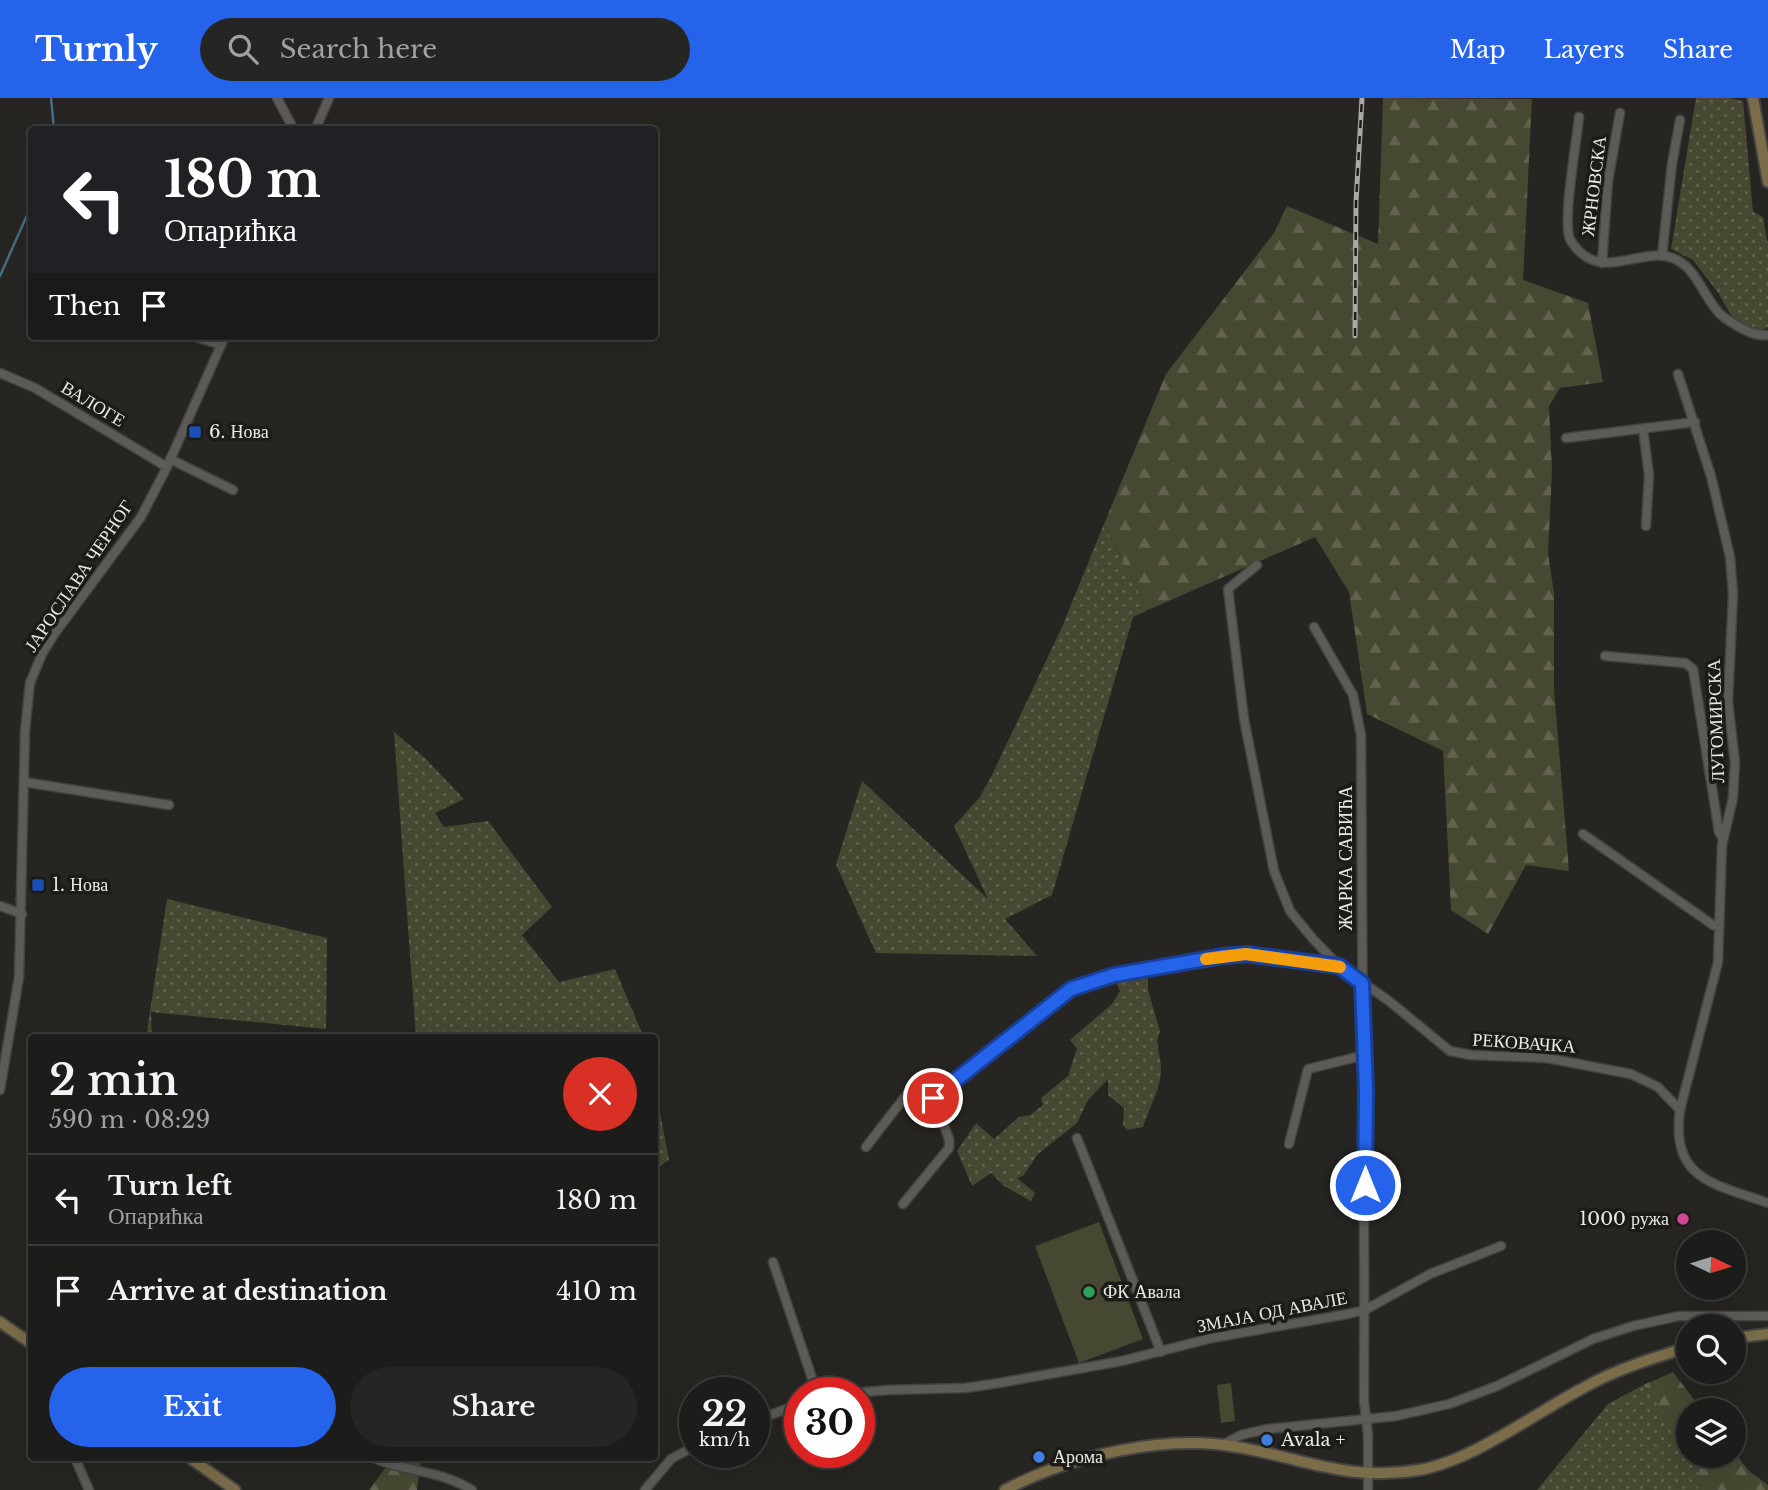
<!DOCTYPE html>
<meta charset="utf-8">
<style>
:root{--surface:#1c1c1a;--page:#252523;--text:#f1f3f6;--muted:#a0a1a2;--line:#3a3a39;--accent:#2563eb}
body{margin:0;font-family:"Libre Baskerville",serif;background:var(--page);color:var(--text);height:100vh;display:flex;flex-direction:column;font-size:26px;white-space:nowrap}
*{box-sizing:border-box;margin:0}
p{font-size:23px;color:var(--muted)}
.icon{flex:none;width:38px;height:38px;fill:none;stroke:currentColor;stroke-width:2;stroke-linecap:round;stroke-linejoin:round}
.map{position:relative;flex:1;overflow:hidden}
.side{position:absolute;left:28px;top:936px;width:630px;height:427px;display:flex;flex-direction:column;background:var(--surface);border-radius:7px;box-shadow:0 7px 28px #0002,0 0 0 2px var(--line)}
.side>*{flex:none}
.banner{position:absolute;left:28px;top:28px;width:630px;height:214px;border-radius:7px;box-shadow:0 7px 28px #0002,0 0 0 2px var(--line);background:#202124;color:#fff;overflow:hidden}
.needle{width:46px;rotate:94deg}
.tools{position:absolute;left:1676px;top:1132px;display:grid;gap:14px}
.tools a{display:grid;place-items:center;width:70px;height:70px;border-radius:50%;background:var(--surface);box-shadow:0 7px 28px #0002,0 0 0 2px var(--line);font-size:35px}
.speed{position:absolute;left:679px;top:1279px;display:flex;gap:14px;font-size:35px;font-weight:700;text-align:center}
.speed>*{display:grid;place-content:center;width:91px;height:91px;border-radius:50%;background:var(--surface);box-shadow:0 7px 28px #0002,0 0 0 2px var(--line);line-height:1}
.speed small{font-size:18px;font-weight:400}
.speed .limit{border:10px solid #d22;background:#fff;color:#111}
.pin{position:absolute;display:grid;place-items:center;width:60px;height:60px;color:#fff;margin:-30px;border:4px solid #fff;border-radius:50%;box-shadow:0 2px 7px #0007}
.me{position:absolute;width:77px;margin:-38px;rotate:0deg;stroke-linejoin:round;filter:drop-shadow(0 0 5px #0008)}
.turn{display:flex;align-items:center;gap:24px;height:147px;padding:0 21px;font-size:32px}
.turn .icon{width:91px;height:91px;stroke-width:2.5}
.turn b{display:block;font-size:49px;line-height:60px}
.then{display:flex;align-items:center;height:66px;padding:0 21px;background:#0003;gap:14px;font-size:26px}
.round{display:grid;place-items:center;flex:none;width:74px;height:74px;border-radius:37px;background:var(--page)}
.head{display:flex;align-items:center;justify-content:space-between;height:119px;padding:0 21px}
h1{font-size:42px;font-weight:600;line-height:52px}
.cta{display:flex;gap:14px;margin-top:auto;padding:14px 21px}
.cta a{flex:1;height:80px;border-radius:42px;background:var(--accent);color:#fff;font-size:28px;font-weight:600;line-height:80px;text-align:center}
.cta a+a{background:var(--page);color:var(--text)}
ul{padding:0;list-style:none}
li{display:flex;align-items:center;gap:21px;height:91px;padding:0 21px;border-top:2px solid var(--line)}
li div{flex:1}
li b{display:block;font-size:26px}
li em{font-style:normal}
header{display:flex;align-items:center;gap:42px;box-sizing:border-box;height:98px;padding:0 35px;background:var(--accent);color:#fff}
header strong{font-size:33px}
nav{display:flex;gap:38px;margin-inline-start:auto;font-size:24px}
.search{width:490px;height:63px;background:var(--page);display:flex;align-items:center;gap:18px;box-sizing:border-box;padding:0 24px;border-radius:38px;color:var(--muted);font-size:26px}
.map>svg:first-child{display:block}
.grass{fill:url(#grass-dots)}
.forest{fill:url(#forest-firs)}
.pitch{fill:#474831}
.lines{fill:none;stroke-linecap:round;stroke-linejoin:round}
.stream{stroke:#476d84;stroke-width:2.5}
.minor-casing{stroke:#434340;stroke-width:11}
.secondary-casing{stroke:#434340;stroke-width:14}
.minor{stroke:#5c5b57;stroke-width:8}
.secondary{stroke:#7b6c4a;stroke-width:10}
.rail-casing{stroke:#a9a9a6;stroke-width:5}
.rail{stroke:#1c1b18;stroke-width:2.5;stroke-dasharray:8;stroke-linecap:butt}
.route-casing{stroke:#184099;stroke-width:18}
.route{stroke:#2563eb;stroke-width:12}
.slow{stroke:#f59e0b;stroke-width:12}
.transit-dot{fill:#1a4fb4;stroke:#1c1b18;stroke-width:2.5}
.hotel-dot{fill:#d1479c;stroke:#1c1b18;stroke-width:2.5}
.leisure-dot{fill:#2e9e5b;stroke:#1c1b18;stroke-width:2.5}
.shop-dot{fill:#3f7fe0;stroke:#1c1b18;stroke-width:2.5}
.labels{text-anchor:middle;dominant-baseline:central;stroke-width:7;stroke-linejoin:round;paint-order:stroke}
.street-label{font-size:18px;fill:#e9e9e6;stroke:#1c1b18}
.poi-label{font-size:18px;fill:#e9e9e6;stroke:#1c1b18;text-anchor:start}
</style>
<header>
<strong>Turnly</strong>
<div class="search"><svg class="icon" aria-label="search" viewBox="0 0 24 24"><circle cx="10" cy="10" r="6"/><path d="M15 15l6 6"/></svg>Search here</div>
<nav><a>Map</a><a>Layers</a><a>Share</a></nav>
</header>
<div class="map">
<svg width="1768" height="1392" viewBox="0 0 1768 1392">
<defs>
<pattern id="grass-dots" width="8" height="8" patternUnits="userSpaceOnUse" patternTransform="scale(1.75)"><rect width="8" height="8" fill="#474831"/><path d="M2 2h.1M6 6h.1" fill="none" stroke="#62624f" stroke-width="1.8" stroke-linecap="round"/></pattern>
<pattern id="forest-firs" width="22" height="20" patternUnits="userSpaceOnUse" patternTransform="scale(1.75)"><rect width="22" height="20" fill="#474831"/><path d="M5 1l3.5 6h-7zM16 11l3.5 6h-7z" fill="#62624f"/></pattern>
</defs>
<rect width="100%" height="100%" fill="#262522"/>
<!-- grass -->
<g class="grass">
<polygon points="1696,0 1730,0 1743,3 1753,114 1763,119 1768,147 1768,229 1759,234 1733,221 1719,196 1693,162 1671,151"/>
<polygon points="1104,426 1148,512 1133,519 1052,797 1005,821 1037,858 876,855 836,767 862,683 988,801 954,728 980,699 992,677 1062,529"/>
<polygon points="394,634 425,660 464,701 435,715 444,729 488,723 552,809 522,837 559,884 615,871 644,940 416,940"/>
<polygon points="167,801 327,840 326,931 151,914 152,940 146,940"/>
<path d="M 1148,875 L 1148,892 L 1160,933 C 1154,946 1161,957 1161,971 C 1161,992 1149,1009 1143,1029 L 1127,1032 L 1123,1027 L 1124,1010 L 1108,997 L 1108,981 L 1088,1002 L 1077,1025 L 1038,1056 L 1023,1078 L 1017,1080 L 1035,1095 L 1031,1103 L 1004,1088 L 991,1075 L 972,1088 L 957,1053 L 976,1025 L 994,1041 L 1019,1019 L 1030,1017 L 1043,1007 L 1041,1000 L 1068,978 L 1077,950 L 1070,942 L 1112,906 L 1120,893 L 1115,881 Z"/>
<polygon points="655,964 658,973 655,988 669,1062 655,1071"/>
<path d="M 1649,1284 C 1657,1298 1689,1348 1689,1358 L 1694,1358 L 1699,1366 L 1698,1392 L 1537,1392 L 1608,1306 Z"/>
</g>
<!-- forest -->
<g class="forest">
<polygon points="1383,0 1532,1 1523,182 1588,205 1603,284 1560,290 1549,308 1552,373 1548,456 1554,495 1554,591 1569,773 1526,767 1488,836 1451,812 1443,653 1367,616 1349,494 1315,439 1148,512 1104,426 1166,276 1274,135 1287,108 1378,146"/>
<polygon points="1673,1274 1702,1312 1689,1312 1689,1351 1644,1287"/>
<polygon points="1734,1354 1749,1373 1768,1387 1768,1392 1698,1392 1699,1366 1694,1358 1734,1358"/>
<polygon points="393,1360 410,1360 421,1364 417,1392 369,1392"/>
</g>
<!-- pitch -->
<g class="pitch">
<polygon points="1099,1124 1143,1241 1079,1265 1035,1148"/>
<polygon points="1231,1285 1235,1323 1221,1325 1217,1287"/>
</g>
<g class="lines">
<!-- stream -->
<g class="stream">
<polyline points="51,0 54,32"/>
<polyline points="0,178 32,106"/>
</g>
<!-- minor casing -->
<g class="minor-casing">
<g id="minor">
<polyline points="277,0 294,32"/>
<path d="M 1579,19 C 1577,42 1562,124 1570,141 C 1572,146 1576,150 1580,154 C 1608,181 1646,146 1677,162 C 1698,173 1704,200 1720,216 C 1727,222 1735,227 1743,231 C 1751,235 1758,238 1768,237"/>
<polyline points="315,32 329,0"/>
<polyline points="1662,158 1672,66 1680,22"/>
<polyline points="1602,165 1608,83 1620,15"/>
<polyline points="193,238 221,247"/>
<polyline points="0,275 35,290 167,369"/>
<polyline points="1678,276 1711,378 1730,459 1733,496 1728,604 1735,664 1733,700 1722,747 1718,864 1680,1012"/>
<polyline points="1643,331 1649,377 1646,428"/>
<polyline points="1566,340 1695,324"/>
<polyline points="170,361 233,392"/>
<path d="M 1257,467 L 1228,491 L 1244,621 L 1274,773 L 1290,813 L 1313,841 L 1339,868 L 1389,903 L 1450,953 L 1471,957 L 1547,960 L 1631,976 L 1658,989 L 1680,1012 C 1670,1082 1715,1086 1768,1105"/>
<path d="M 1314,529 L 1353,597 L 1361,637 C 1363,859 1365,1081 1364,1303 L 1368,1337 L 1368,1392"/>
<polyline points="1605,558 1685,565 1693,571 1719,734 1723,741"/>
<polyline points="24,684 169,707"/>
<polyline points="1583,736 1713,827 1719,828"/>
<polyline points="0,808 22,816"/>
<polyline points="0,992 19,879 25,633 30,585 42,556 55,535 141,419 167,369 225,238"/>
<polyline points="934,1000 1028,923 1071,892 1090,884 1139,871 1236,856 1339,868"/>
<polyline points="1077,1040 1161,1254"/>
<polyline points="1289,1046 1308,971 1365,957"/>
<polyline points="866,1049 911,991 921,990 934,1000 949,1041 949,1050 903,1106"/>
<polyline points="773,1164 817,1295"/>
<polyline points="851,1295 888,1292 965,1290 999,1285 1122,1263 1212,1240 1348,1216 1365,1212 1430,1176 1501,1148"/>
<polyline points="754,1323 800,1306"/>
<polyline points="1222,1347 1241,1337 1267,1331 1396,1318 1449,1306 1497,1288 1593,1241 1633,1228 1679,1218 1768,1218"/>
<polyline points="75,1360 89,1392"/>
<path d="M 374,1360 C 407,1375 438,1371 472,1392"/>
<polyline points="645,1392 671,1361 695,1348"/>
</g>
</g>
<!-- secondary casing -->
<g class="secondary-casing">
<g id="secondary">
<polyline points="1753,0 1768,84"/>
<polyline points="0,1224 32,1246"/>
<polyline points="1734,1240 1768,1236"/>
<polyline points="190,1360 235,1392"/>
<path d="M 1005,1392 C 1069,1358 1165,1336 1237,1349 C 1303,1360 1348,1384 1419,1372 C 1474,1362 1535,1315 1585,1289 C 1617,1271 1653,1260 1689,1249"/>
</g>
</g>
<!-- minor -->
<use href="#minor" class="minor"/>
<!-- secondary -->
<use href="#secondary" class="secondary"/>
<!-- rail casing -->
<g class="rail-casing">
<polyline id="rail" points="1355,238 1356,104 1362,0"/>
</g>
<!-- rail -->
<use href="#rail" class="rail"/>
</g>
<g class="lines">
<!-- route casing -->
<g class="route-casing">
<polyline id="route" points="933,1000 1071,891 1114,877 1223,858 1246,856 1339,868 1362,885 1366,992 1365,1087"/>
</g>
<!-- route -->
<use href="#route" class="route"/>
<!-- slow -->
<polyline class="slow" points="1206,861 1246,856 1340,869"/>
</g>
<!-- markers -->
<g class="transit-dot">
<rect x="188" y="327" width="14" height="14" rx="3.5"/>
<rect x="31" y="780" width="14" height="14" rx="3.5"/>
</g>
<circle class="hotel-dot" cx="1683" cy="1121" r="7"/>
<circle class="leisure-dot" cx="1089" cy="1194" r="7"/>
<g class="shop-dot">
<circle cx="1267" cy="1342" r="7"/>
<circle cx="1039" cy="1359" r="7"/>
</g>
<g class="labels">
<!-- street labels -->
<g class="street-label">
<text transform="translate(1594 88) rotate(-83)">ЖРНОВСКА</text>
<text transform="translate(93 306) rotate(31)">ВАЛОГЕ</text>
<text transform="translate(79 478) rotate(-56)">ЈАРОСЛАВА ЧЕРНОГ</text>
<text transform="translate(1716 623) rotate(-92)">ЛУГОМИРСКА</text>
<text transform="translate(1346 760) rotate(-90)">ЖАРКА САВИЋА</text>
<text transform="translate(1524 945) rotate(4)">РЕКОВАЧКА</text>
<text transform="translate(1272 1214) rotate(-11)">ЗМАЈА ОД АВАЛЕ</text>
</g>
<!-- poi labels -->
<g class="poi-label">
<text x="209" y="334">6. Нова</text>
<text x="52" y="787">1. Нова</text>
<text x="1669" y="1121" text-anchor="end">1000 ружа</text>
<text x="1103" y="1194">ФК Авала</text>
<text x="1281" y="1342">Avala +</text>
<text x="1053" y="1359">Арома</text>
</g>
</g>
</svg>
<div class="tools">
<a><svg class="needle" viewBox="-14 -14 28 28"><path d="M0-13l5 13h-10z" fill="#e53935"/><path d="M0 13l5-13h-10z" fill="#a0a1a2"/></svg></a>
<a><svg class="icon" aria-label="search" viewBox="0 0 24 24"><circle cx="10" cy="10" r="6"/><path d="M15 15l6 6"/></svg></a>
<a><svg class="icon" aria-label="layers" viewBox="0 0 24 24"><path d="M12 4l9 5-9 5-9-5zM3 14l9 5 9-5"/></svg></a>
</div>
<div class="speed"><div>22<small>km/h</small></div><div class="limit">30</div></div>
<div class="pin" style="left:933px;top:1000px;background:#d93025"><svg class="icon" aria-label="arrive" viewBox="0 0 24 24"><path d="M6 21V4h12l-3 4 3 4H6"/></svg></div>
<svg class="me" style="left:1365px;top:1087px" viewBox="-20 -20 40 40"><circle r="17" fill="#2563eb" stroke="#fff" stroke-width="3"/><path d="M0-11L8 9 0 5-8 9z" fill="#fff"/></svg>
<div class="banner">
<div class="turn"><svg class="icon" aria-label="left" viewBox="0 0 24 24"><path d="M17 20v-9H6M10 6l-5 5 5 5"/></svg><div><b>180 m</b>Опарићка</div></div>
<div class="then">Then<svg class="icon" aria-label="arrive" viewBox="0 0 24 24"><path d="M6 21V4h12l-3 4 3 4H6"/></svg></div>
</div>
<section class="side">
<div class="head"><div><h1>2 min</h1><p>590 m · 08:29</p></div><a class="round" style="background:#d93025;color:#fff"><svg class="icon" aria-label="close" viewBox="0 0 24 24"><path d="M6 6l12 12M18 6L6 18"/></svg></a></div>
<ul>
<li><svg class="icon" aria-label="left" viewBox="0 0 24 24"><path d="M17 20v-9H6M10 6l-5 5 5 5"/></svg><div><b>Turn left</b><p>Опарићка</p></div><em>180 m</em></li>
<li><svg class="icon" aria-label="arrive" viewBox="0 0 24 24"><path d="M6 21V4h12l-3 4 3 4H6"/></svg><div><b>Arrive at destination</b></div><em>410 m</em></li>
</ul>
<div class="cta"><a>Exit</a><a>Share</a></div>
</section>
</div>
